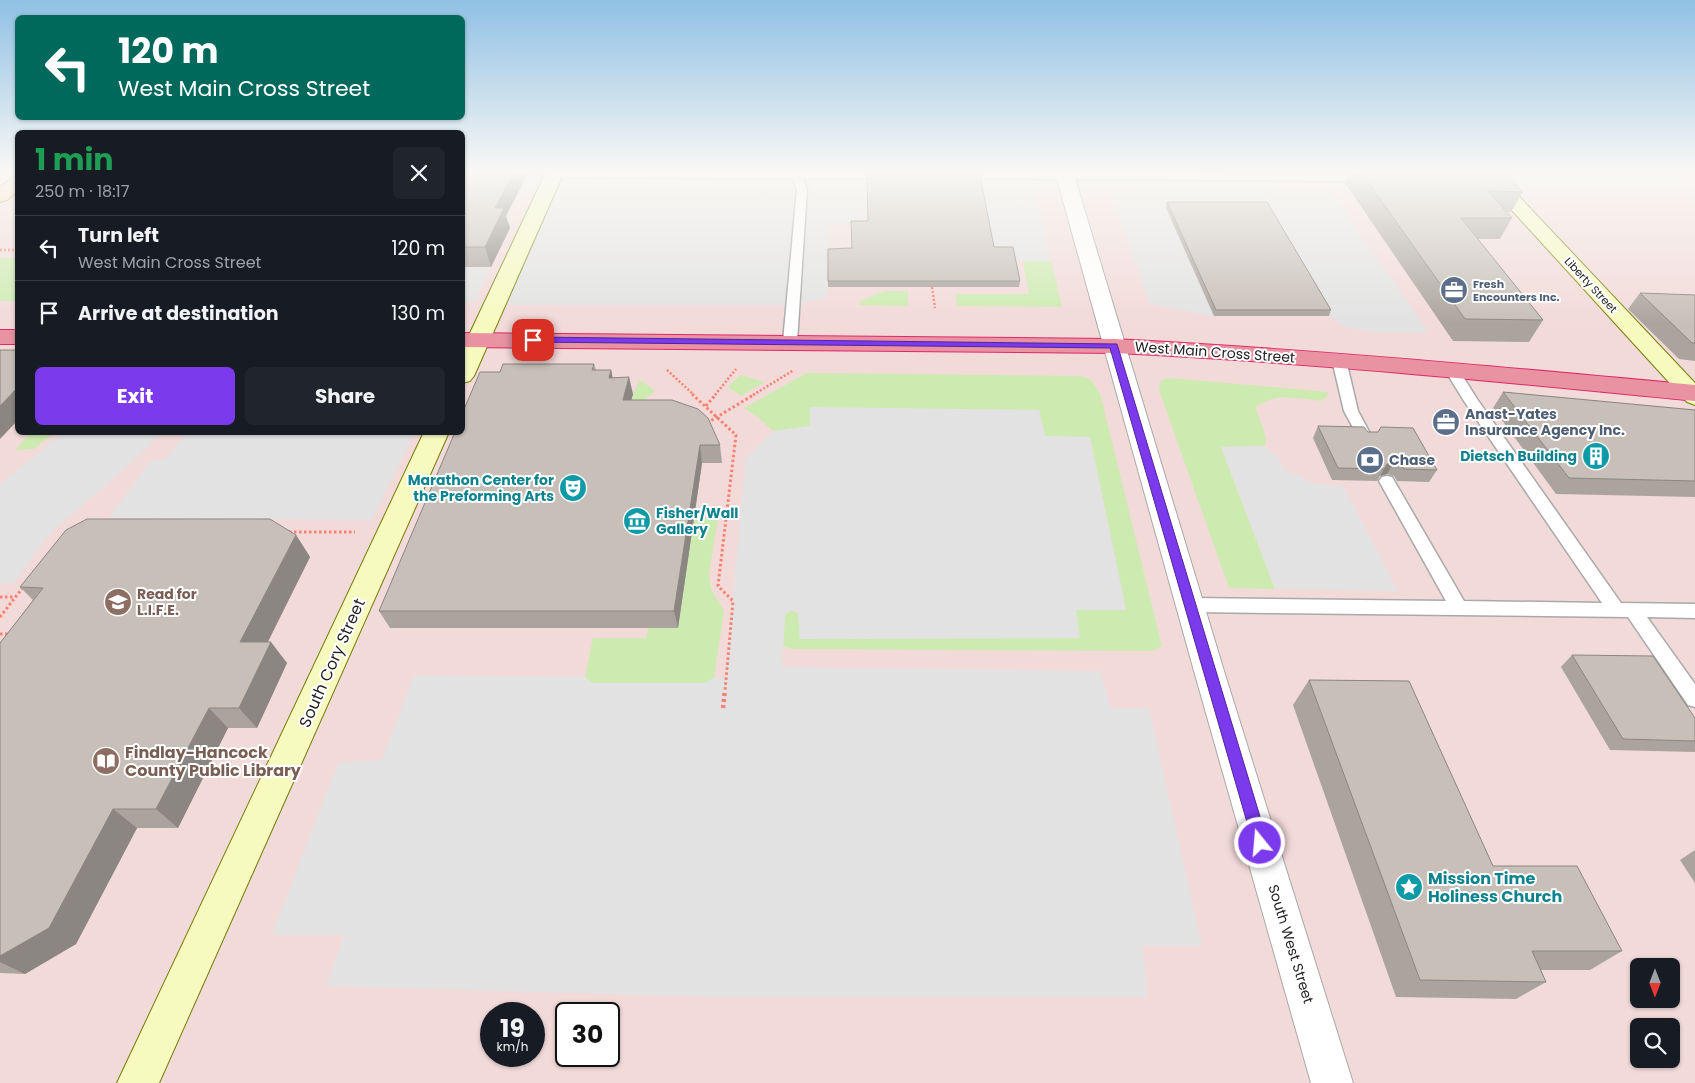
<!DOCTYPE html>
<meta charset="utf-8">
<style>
:root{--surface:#171b24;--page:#20242c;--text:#f1f3f6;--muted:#9ea1a6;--line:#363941;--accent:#7c3aed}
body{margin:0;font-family:Poppins,sans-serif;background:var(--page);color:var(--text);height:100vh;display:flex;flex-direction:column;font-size:19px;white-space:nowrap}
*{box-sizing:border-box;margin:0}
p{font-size:16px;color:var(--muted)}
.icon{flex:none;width:28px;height:28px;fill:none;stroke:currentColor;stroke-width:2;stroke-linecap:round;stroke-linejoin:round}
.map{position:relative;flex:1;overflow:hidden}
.drawer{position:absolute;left:15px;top:130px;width:450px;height:305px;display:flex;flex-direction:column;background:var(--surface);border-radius:8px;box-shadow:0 1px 4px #0004}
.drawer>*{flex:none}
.top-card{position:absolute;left:15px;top:15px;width:450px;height:105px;border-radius:8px;box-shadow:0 1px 4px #0004;background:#00695c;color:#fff;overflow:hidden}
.needle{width:32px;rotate:180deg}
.buttons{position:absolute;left:1630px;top:958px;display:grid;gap:10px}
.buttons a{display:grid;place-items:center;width:50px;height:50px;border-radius:8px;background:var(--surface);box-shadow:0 1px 4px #0004;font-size:25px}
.speed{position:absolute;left:480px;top:1002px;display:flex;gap:10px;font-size:25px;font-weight:700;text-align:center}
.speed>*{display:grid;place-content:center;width:65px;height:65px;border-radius:50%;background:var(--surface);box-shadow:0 1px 4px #0004;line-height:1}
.speed small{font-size:12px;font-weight:400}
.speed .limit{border:2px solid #111;border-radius:8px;background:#fff;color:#111}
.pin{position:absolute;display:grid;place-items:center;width:42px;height:42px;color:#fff;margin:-21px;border-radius:10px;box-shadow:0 2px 8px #0006}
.me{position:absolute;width:55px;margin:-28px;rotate:343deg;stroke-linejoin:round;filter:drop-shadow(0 0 4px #0008)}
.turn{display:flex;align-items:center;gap:18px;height:105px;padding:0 20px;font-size:22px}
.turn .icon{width:65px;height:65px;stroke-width:2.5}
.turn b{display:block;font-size:35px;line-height:42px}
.round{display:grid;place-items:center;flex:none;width:52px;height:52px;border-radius:8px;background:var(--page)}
.head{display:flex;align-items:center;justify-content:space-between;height:85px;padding:0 20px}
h1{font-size:30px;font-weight:700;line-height:38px;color:#1e9e55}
.action{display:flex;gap:10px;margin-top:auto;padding:10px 20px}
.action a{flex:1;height:58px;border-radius:8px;background:var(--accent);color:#fff;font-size:20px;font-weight:700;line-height:58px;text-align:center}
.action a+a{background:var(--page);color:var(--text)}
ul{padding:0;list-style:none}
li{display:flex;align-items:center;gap:15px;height:65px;padding:0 20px;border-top:1px solid var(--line)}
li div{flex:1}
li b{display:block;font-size:19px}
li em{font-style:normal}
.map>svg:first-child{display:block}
.commercial{fill:#f2dad9;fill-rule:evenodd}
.grass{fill:#cdebb0}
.parking{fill:#e2e2e2}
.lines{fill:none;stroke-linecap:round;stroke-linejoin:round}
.lane-casing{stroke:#a9a9a9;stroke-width:3}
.street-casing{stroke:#a9a9a9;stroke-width:2}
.secondary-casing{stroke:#707d05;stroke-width:2}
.primary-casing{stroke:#a06b00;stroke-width:2}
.highway-casing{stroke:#dc2a67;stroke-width:2}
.path-far2{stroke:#fa8072;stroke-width:2.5;stroke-dasharray:2 2;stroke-linecap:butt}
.path-far1{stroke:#fa8072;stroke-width:3;stroke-dasharray:2.5 2.5;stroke-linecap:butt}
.path{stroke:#fa8072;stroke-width:4.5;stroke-dasharray:3 3;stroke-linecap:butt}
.lane{fill:#fff;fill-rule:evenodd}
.street{fill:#fff;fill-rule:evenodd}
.secondary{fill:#f7fabf;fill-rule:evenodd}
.primary{fill:#fcd6a4;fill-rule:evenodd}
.highway{fill:#e892a2;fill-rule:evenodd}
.wall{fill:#aba49e}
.shaded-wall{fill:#8b8681}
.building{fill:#c7bfb8;stroke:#8b8681}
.route{fill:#7c3aed;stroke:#51269a}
.labels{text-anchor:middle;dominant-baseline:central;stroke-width:4;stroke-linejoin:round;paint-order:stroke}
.far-service-label{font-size:11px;font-weight:bold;fill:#4e5e75;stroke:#fff;text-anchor:start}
.far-street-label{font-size:11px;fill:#222;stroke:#fff}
.street-label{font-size:14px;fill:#222;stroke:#fff}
.service-label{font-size:14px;font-weight:bold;fill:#4e5e75;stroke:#fff;text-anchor:start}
.culture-label{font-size:14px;font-weight:bold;fill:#0d838f;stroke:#fff;text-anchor:end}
.education-label{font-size:14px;font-weight:bold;fill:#785e54;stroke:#fff;text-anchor:start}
.near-street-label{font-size:16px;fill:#222;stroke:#fff}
.near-education-label{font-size:16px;font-weight:bold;fill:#785e54;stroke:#fff;text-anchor:start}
.near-culture-label{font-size:16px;font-weight:bold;fill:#0d838f;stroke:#fff;text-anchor:start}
</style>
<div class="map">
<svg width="1695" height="1083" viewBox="0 0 1695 1083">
<rect width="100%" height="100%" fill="#f2efe9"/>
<!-- commercial -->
<path class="commercial" d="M 0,172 L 17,172 L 18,432 L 462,432 L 463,172 L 1695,172 L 1695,1083 L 0,1083 ZM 1639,966 L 1671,966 L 1671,999 L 1639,999 ZM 491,1014 L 534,1014 L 534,1056 L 491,1056 ZM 566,1014 L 609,1014 L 609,1056 L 566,1056 ZM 1639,1026 L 1671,1026 L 1671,1059 L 1639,1059 Z"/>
<!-- grass -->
<g class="grass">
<rect x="0" y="258" width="17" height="43"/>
<polygon points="1023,261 1051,261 1062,307 957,306 956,294 1029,294"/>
<polygon points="884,291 908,291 908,306 858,305 861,301"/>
<polygon points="807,373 1081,376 1091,380 1100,393 1162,646 1152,651 792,649 783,646 785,614 792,610 798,613 800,639 1079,638 1076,610 1126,610 1090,437 1045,436 1039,410 810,408 810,426 773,431 760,419 744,408"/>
<polygon points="741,375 765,382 741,396 728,387"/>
<path d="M 1171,378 L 1328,392 L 1327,397 L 1321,401 C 1299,399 1275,392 1256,407 C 1258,420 1269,435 1265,446 L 1221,447 L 1275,589 L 1229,588 L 1159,390 L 1161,380 Z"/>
<polygon points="640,380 655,391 645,399 643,408 625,427 633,394"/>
<polygon points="30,433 30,432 54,433 34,449 15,450"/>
<polygon points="694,517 718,519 709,574 711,589 724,611 714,678 705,683 592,683 585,677 593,638 646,638 648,628 678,628"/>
</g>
<!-- parking -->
<g class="parking">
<polygon points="554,174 796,175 793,305 495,305"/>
<polygon points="809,179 1031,179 1051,261 1013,260 992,248 878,216 862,216 862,224 829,224 827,297 801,304"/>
<polygon points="1146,183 1272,183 1276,189 1329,189 1429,333 1385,333 1347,328 1329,316 1265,208 1166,208 1214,316 1150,304 1110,192 1136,189"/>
<polygon points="463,267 491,267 475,302 463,302"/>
<polygon points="810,407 1039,410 1045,436 1090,437 1126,610 1076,610 1080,638 800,639 798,613 792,610 785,614 782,667 1100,671 1111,708 1149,708 1202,946 1142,946 1148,997 715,997 326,986 344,935 272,935 338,763 382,760 414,675 585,677 592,683 705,683 714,678 725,678 746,458 773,431 810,426"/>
<polygon points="64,432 162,433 119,474 50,533 14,583 0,584 0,484"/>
<polygon points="187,433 414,433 372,520 109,518 150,462 165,459"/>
<polygon points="1265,446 1280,459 1284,469 1315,484 1343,486 1398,591 1275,589 1221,447"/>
</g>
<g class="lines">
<!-- lane casing -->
<g class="lane-casing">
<g id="lane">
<polygon points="550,172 889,172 893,175 888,178 803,178 807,189 797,342 790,346 783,342 797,189 793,178 554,177 550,176"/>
<polygon points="1008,172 1368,175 1373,178 1368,181 958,178 953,175 957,172"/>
<polygon points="1339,356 1346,360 1358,411 1373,439 1371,442 1361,442 1344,411 1332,360"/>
<polygon points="1452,366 1457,367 1477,399 1621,603 1695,604 1695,618 1647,617 1695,684 1695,707 1688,705 1628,617 1191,612 1185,610 1182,605 1185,600 1191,598 1446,601 1379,481 1382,477 1387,476 1392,477 1464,601 1602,603 1464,401 1445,370"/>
</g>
</g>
<!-- street casing -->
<g class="street-casing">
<polygon id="street" points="1055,172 1073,172 1224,671 1353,1083 1311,1083 1194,671"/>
</g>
<!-- secondary casing -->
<g class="secondary-casing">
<g id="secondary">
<polygon points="546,172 564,172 474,376 470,381 462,383 462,350"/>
<polygon points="1477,172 1496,172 1695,383 1695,405 1687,402"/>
<polygon points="424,432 449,432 159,1083 117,1083"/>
</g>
</g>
<!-- primary casing -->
<g class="primary-casing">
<polygon id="primary" points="18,177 18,191 7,200 0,202 0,187 12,178"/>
</g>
<!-- highway casing -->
<g class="highway-casing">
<g id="highway">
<rect x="0" y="330" width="18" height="14"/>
<path d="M 462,333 L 1114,339 C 1308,349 1501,367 1695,385 L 1695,401 C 1501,382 1308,362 1114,353 L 462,347 Z"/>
</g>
</g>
<!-- path-far2 -->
<g class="path-far2">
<polyline points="0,250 18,250"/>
<polyline points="932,287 935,308"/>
<polyline points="667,370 694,395"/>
<polyline points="715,395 736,369"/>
<polyline points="753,395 794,370"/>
</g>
<!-- path-far1 -->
<g class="path-far1">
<polyline points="692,394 736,435 718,586 733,601 725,691"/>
<polyline points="706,406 716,394"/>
<polyline points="707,423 755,394"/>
<polyline points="695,513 727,515"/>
<polyline points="289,532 355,532"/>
<polyline points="0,597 15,597"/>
<polyline points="0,617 24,586"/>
<polyline points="0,634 9,634"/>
</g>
<!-- path -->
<polyline class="path" points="723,708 725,690"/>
<!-- lane -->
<use href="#lane" class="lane"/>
<!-- street -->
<use href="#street" class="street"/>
<!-- secondary -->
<use href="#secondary" class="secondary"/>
<!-- primary -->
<use href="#primary" class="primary"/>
<!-- highway -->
<use href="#highway" class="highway"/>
</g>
<!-- wall -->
<g class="wall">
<polygon points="462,172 506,216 510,228 491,267 462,267"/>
<polygon points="1350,172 1504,172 1523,192 1511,212 1506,212 1512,218 1500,239 1478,239 1543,320 1529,342 1453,341 1345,183"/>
<polygon points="1167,202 1331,310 1329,316 1214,316 1166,208"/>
<polygon points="994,247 1020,281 1019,287 828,287 828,249"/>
<polygon points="1640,293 1695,295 1695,361 1679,359 1628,309"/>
<polygon points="594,364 596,370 611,370 612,377 633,394 631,400 720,445 722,463 702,463 678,628 390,628 379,611 500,372"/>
<polygon points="1503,392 1695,410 1695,497 1556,494 1493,408"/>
<polygon points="1318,426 1368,432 1437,470 1429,482 1397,481 1394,476 1387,474 1380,476 1377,481 1332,480 1313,438"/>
<polygon points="296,535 310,557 268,642 287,663 257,728 228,728 178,828 137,828 76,944 25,974 0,973 0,643 33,600 20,587"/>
<polygon points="1572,655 1695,718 1695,752 1610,750 1561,667"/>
<polygon points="1309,680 1493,866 1622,951 1590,970 1541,970 1546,982 1516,999 1396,997 1293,705"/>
<polygon points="1695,850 1695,883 1680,860"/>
</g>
<!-- shaded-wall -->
<g class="shaded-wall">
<polygon points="514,172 529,172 506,216 510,228 491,267 485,247 495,208"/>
<polygon points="611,370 615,388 609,378"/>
<polygon points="629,377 633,394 627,417 623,400"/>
<polygon points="18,387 18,420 0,439 0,406"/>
<polygon points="700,445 702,463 678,628 674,611"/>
<polygon points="1394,462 1387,474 1380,476 1377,481 1387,464"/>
<polygon points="296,535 310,557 257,663 240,642"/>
<polygon points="271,642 287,663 257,728 239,708"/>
<polygon points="209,708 228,728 178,828 156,809"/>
<polygon points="113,809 137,828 76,944 25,974 0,962 0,956"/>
</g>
<!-- building -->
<g class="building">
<polygon points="462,172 514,172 495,208 504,208 485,247 462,247"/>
<polygon points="1361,172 1504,172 1523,192 1488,191 1512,218 1461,218 1543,320 1465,319"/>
<polygon points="867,175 980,175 994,247 1013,247 1020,281 828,281 828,249 852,248 851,221 868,221"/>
<polygon points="1167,202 1267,202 1331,310 1216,310"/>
<polygon points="1640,293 1695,295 1695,343 1692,343"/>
<polygon points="0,350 18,350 18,387 0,406"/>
<polygon points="503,364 594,364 592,370 611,370 609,378 629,377 623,400 672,400 698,409 708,418 720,445 700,445 674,611 379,611 455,432 462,432 462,414 480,372 500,372"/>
<polygon points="1503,392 1695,410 1695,481 1569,478"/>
<polygon points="1318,426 1364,427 1368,432 1378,432 1381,427 1413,428 1437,470 1404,469 1401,464 1394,462 1387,464 1384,469 1338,468"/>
<polygon points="87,519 270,519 296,535 240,642 271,642 239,708 209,708 156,809 113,809 49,928 0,956 0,643 43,588 20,587 66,530"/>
<polygon points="1572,655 1653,656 1695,718 1695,741 1623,739"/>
<polygon points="1309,680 1409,681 1493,866 1577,866 1622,951 1532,951 1546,982 1420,980"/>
</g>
<!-- sky -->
<linearGradient id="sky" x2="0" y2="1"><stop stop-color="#8fc0e4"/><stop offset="0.53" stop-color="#f9f8f5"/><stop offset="1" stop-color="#f9f8f5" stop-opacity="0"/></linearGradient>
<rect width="1695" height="324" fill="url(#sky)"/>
<!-- route -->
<polygon class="route" points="533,337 1117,344 1268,843 1265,848 1260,850 1255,848 1253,843 1110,348 529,342 528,340"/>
<!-- icons -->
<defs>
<g id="office-disc" transform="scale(1.4375)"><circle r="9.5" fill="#5c6f8a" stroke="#fff"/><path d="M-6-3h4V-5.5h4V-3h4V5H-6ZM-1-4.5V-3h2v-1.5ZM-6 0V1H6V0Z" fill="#fff"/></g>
<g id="building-disc" transform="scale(1.4375)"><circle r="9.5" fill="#0f9aa8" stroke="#fff"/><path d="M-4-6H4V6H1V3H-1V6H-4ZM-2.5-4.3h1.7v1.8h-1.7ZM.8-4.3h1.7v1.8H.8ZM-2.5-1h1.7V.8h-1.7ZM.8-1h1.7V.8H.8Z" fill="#fff"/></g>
<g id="bank-disc" transform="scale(1.4375)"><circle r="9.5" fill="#5c6f8a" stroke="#fff"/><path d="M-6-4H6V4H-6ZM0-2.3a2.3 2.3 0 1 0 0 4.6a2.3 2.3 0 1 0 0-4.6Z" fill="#fff"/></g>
<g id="theatre-disc" transform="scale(1.4375)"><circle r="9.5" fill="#0f9aa8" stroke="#fff"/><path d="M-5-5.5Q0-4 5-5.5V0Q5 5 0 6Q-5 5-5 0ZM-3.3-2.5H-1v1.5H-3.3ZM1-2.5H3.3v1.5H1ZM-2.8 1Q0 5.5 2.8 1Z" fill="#fff"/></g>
<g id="museum-disc" transform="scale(1.4375)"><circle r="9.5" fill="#0f9aa8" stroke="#fff"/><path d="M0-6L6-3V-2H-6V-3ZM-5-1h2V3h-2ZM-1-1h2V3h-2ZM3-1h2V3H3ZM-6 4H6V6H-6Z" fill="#fff"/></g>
<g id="school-disc" transform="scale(1.4375)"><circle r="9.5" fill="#8d6e63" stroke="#fff"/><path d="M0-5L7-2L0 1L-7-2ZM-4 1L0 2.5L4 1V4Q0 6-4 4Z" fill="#fff"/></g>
<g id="library-disc" transform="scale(1.4375)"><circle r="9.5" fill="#8d6e63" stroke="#fff"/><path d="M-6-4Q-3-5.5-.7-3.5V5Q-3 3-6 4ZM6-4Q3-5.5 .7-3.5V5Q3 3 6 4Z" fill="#fff"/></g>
<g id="sight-disc" transform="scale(1.4375)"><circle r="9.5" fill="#0f9aa8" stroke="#fff"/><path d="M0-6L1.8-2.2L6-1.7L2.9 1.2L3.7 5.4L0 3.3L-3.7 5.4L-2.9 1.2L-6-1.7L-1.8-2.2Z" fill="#fff"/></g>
</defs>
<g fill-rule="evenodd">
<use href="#office-disc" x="1454" y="290"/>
<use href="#office-disc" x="1446" y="422"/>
<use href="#building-disc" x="1596" y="456"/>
<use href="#bank-disc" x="1370" y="460"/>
<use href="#theatre-disc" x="573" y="488"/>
<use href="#museum-disc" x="637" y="521"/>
<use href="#school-disc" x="118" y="602"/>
<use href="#library-disc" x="106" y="761"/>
<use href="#sight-disc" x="1409" y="887"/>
</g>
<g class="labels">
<!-- far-service labels -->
<g class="far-service-label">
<text x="1473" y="284">Fresh<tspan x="1473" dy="13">Encounters Inc.</tspan></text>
</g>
<!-- far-street labels -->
<g class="far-street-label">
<text transform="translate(1591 285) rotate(47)">Liberty Street</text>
</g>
<!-- street labels -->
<g class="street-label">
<text transform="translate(1215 352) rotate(4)">West Main Cross Street</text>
<text transform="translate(1291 944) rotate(73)">South West Street</text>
</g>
<!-- service labels -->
<g class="service-label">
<text x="1465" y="414">Anast-Yates<tspan x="1465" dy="16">Insurance Agency Inc.</tspan></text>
<text x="1389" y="460">Chase</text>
</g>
<!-- culture labels -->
<g class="culture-label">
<text x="1577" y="456">Dietsch Building</text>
<text x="554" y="480">Marathon Center for<tspan x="554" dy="16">the Preforming Arts</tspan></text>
<text x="656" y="513" text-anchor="start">Fisher/Wall<tspan x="656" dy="16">Gallery</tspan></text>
</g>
<!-- education labels -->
<g class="education-label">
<text x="137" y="594">Read for<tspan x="137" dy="16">L.I.F.E.</tspan></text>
</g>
<!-- near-street labels -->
<g class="near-street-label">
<text transform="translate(332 663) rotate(-66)">South Cory Street</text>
</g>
<!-- near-education labels -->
<g class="near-education-label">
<text x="125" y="752">Findlay-Hancock<tspan x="125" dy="18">County Public Library</tspan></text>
</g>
<!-- near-culture labels -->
<g class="near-culture-label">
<text x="1428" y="878">Mission Time<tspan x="1428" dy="18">Holiness Church</tspan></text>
</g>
</g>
</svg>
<div class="buttons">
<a><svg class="needle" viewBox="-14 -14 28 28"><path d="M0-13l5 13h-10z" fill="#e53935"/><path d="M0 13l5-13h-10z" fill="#9ea1a6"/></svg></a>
<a><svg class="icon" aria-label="search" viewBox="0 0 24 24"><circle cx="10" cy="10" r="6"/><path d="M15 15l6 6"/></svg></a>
</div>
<div class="speed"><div>19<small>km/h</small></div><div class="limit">30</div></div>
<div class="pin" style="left:533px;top:340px;background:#d93025"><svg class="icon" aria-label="arrive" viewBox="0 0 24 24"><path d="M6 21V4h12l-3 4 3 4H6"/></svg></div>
<svg class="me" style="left:1260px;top:843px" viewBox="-20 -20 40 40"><circle r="17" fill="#7c3aed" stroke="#fff" stroke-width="3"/><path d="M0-11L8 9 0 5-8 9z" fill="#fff"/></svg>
<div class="top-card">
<div class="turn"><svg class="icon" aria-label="left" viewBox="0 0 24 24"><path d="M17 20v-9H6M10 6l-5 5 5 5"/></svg><div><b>120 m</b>West Main Cross Street</div></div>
</div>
<section class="drawer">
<div class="head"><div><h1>1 min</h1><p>250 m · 18:17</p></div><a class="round"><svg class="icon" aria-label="close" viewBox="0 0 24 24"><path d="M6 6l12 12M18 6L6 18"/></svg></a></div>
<ul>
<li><svg class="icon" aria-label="left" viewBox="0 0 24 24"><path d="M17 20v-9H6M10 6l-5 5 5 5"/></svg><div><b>Turn left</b><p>West Main Cross Street</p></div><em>120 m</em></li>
<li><svg class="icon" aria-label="arrive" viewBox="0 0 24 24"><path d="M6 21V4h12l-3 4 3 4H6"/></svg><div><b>Arrive at destination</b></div><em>130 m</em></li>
</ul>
<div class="action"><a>Exit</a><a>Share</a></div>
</section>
</div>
